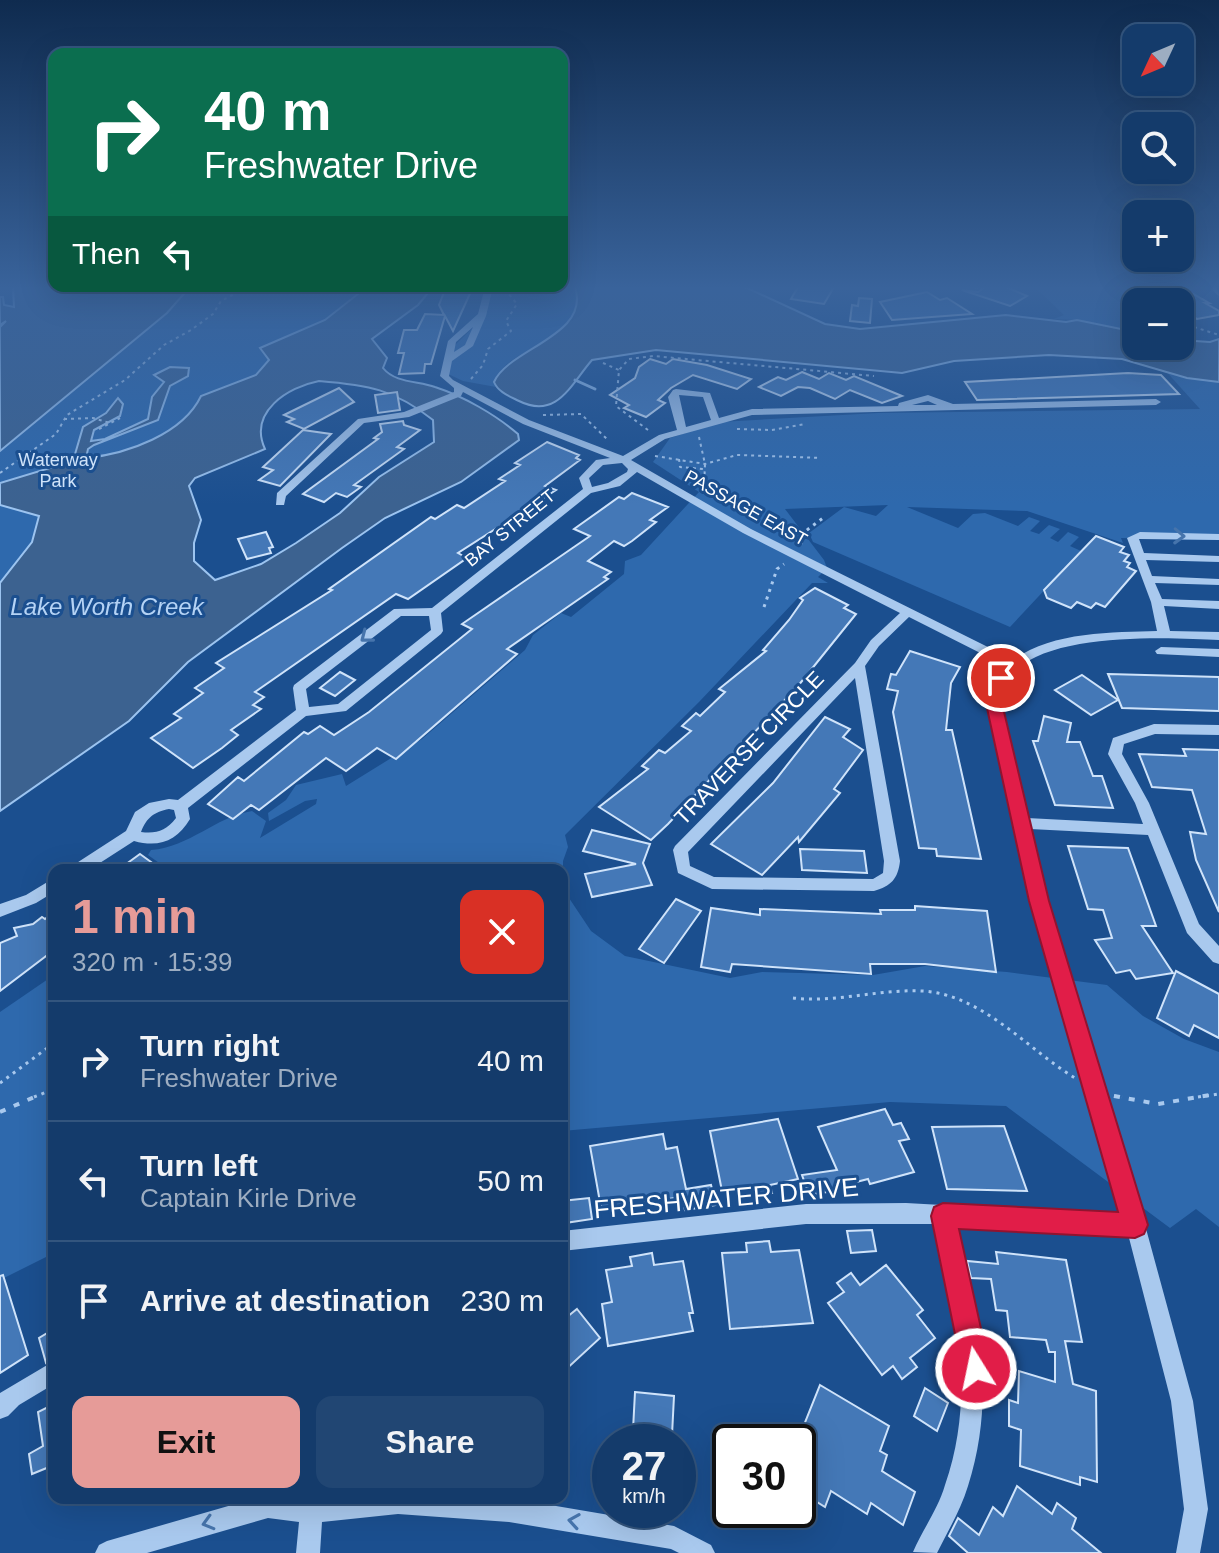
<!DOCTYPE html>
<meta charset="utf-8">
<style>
:root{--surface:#143b6b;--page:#214673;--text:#f1f3f6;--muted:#9dadc1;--line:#33557e;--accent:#e69b98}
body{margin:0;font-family:Helvetica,sans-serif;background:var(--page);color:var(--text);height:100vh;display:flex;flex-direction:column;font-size:30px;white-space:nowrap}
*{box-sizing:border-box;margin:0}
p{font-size:26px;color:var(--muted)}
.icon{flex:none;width:44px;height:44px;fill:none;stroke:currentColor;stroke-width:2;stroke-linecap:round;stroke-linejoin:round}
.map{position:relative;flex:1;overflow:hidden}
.sheet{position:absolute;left:48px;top:864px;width:520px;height:640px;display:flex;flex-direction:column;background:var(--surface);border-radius:16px;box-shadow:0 8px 32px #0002,0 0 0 2px var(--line)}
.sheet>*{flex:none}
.guide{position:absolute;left:48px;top:48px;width:520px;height:244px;border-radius:16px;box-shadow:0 8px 32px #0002,0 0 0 2px var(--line);background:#0b6e4f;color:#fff;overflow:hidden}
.needle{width:52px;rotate:226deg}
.buttons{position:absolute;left:1122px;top:24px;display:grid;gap:16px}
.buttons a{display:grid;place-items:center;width:72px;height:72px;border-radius:16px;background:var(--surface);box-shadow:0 8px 32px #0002,0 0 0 2px var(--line);font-size:40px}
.speed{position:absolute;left:592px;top:1424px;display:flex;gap:16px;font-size:40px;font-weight:700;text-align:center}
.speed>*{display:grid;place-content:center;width:104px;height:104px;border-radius:50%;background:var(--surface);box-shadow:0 8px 32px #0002,0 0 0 2px var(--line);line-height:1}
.speed small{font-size:20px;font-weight:400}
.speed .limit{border:4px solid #111;border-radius:12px;background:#fff;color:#111}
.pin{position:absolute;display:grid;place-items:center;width:68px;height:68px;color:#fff;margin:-34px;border:4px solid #fff;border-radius:50%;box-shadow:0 2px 8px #0007}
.me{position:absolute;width:88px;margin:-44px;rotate:350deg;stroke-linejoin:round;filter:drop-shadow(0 0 6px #0008)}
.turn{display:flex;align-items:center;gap:28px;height:168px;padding:0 24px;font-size:36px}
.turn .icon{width:104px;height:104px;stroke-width:2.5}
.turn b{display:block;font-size:56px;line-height:68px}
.then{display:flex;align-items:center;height:76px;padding:0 24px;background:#0003;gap:16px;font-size:30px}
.round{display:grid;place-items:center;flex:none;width:84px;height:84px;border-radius:16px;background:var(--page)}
.summary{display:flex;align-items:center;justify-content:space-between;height:136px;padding:0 24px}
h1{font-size:48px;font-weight:600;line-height:60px;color:var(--accent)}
.cta{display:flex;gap:16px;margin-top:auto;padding:16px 24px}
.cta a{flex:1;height:92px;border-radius:16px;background:var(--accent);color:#111;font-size:32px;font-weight:600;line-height:92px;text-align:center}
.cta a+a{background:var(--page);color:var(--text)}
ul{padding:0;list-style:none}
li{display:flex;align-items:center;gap:24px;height:120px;padding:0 24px;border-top:2px solid var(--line)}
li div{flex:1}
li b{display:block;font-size:30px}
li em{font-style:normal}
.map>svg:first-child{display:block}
.green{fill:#2e69ad}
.water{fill:#3c6290;stroke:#9cc4f0;stroke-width:2;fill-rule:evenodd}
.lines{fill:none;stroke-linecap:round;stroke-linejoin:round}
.stream{stroke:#9cc4f0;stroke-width:3}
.building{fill:#4478b7;stroke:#cfe3fa;stroke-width:2}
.path-far2{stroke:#a9c9ee;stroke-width:2;stroke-dasharray:3 4;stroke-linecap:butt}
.path-far1{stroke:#a9c9ee;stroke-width:3;stroke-dasharray:3 5;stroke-linecap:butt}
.path{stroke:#a9c9ee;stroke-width:4;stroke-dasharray:6 9;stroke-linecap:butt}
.minor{fill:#a9c9ee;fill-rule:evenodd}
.oneway{stroke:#4674ac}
.route{fill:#e11d48;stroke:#92132f;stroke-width:2}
.labels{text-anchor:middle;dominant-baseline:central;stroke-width:6;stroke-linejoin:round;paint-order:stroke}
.far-park-label{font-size:18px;fill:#cfe3fa;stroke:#1b4f8f}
.far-street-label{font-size:18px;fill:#fff;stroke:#1b4f8f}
.street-label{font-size:22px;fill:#fff;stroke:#1b4f8f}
.water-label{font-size:24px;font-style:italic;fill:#b5d3f5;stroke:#1b4f8f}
.near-street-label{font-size:26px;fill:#fff;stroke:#1b4f8f}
</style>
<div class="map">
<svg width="1219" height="1553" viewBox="0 0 1219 1553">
<rect width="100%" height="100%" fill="#1b4f8f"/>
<!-- green -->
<g class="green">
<polygon points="180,287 360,287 365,298 255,381 117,465 0,791 0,440"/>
<path d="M 492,287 L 575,287 C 593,342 490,349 496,387 L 463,381 L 446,373 L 454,346 L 479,322 Z"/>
<polygon points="1035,287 1149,287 1169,302 1136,302 1136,332 1083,324 1081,320 1054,319 1064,315"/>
<path d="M 1163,368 L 1188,378 L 1219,382 L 1219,540 L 1121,538 L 1123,543 L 1027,511 L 907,507 L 958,528 L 973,514 L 985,513 L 1018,526 L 1029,517 L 1040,521 L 1030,531 L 1039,534 L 1049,525 L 1060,529 L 1050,538 L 1058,542 L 1068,532 L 1079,537 L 1070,546 L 1081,551 L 1010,627 L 813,542 L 809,533 L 844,507 L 876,516 L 888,505 L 785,509 L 824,560 L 827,568 L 818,577 L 828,583 L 812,583 L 699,702 L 565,835 L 568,847 L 563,861 L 563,889 L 591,931 L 625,956 L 730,978 L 762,972 L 873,975 L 925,966 L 1007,972 L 1107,985 L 1143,1016 L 1184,1039 L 1219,1052 L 1219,1227 L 1196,1209 L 1170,1228 L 1006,1106 L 890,1102 L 562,1131 L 562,870 L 169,870 L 148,855 L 151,850 C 190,847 215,817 252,811 L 266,821 L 260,838 L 316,804 L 317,799 L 305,801 L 269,821 L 268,813 L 286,800 L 296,785 L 342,774 L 346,786 L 422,739 L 525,650 L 533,635 L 561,613 L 571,617 L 624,574 L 625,561 L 641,555 L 699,492 L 653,462 L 670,438 L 720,422 L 878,413 L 1200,409 Z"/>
<polygon points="54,975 54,1253 0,1280 0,1012"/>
</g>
<!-- water -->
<g class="water">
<polygon points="13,287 190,287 167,313 0,451 0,327 6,321 0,325 0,297 3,297 4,305 14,307"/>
<path d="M 356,287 L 433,287 L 418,305 L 372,339 L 387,358 L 383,368 C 395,383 418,381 435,387 C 463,396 496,415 518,434 L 519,440 L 461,482 L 385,518 L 342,548 L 188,662 L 129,721 L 0,811 L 0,583 L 32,542 L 39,516 L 0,505 L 0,483 L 73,461 L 83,427 L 106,413 L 118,398 L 123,404 L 120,416 L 94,430 L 91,441 L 105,439 L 148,419 L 152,397 L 164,382 L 154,375 L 170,367 L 189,368 L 188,376 L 170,386 L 158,420 L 94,445 L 88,449 L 86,458 C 127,454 183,434 201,396 L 256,375 L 269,360 L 260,348 L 325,320 L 358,294 ZM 319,381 C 368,385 394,389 433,420 L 434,442 L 379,477 L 340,513 L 296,543 L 261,564 L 215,580 L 194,561 L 194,543 L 201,520 L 189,486 L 195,478 L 265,449 C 248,412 288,387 319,381 Z"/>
<path d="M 575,287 L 745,287 L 825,324 L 860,329 L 1006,315 L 1066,322 L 1077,320 L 1136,332 L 1136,346 L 1180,346 L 1180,340 L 1210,342 L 1219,339 L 1219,382 L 1187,378 L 1122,359 L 1049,355 L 954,361 L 902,373 L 656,350 L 592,360 C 571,384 557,420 519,401 C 509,396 498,392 494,382 C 509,348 591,336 575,287 Z"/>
</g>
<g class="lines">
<!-- stream -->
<polyline class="stream" points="575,380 595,389"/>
</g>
<!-- building -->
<g class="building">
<polygon points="446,287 473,287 453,331 445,316 431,364 425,364 424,373 399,374 404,353 398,353 404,330 417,330 425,314 444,315 439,305"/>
<polygon points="798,287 834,287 824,304 791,299"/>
<polygon points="985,287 1006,287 1027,296 1010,306 962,290 978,292"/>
<polygon points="1166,287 1183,288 1209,303 1205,303 1219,311 1219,315 1197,319 1180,310 1180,302 1159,292"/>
<polygon points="927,292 940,300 947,298 972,314 892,320 880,302"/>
<polygon points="859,298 872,299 870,323 850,321 852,305 858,306"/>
<polygon points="650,359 666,364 673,359 707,365 751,379 737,389 693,375 671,388 658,400 665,403 646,417 624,408 629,405 610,395 635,378 639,367"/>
<polygon points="802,372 819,379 829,373 846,380 854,376 902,396 882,403 850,390 835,399 810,388 798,387 781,396 759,387 778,377 786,380"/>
<polygon points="1128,373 1161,375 1179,394 977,400 965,382"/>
<polygon points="339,388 354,402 304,429 287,422 294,419 284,415"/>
<polygon points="397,392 400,410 378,413 375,395"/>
<polygon points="403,421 404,425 420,430 397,447 404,449 354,485 361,487 347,497 336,493 324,502 303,494 378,439 374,438 382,432 380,424"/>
<polygon points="303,430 331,434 280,486 259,480 273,470 263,467"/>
<polygon points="547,442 579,455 576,458 580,460 545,486 556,490 458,553 467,558 408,599 396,594 255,692 264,697 253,705 261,709 231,730 238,735 222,748 193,768 151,738 181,718 174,714 203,693 195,688 224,668 216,663 332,590 329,589 431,517 435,519 457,505 464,508 505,481 499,479 520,465 515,463"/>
<polygon points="632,493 668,507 650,520 656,522 632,541 624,546 614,541 588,561 611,572 604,577 608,579 507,649 517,654 396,759 377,748 346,771 326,758 259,810 251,805 233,819 208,804 238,777 244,781 304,732 308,734 320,726 334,735 369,712 472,629 462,624 590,536 574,529 619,497 624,499"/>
<polygon points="266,532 273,547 269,548 271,553 247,559 238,539"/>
<polygon points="1096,536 1124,547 1120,552 1129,555 1124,561 1130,563 1127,567 1136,571 1105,607 1096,603 1091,608 1077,602 1071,608 1047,598 1044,590"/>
<polygon points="815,588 848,605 844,608 856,614 798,686 668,824 651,840 599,807 648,769 642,766 659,750 665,753 691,731 682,726 696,713 700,716 725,692 719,689 766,651 763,650 789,620 803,600 800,598"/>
<polygon points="910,651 960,667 951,683 946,730 952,730 981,859 937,856 936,849 919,848 893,712 898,691 887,689 891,674 896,675"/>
<polygon points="340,672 355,680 335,696 320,688"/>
<polygon points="1108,674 1219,677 1219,711 1122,708"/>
<polygon points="1082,675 1118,700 1091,715 1055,690"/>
<polygon points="1044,716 1071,723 1067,742 1080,742 1093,776 1102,776 1113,808 1055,805 1033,741 1038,741"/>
<polygon points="825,717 850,729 843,737 863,750 834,789 840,793 799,842 798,837 762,875 711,844 773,783"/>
<polygon points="1183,749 1219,750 1219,912 1196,860 1190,832 1206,834 1192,790 1152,787 1139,754 1186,756"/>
<polygon points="592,830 650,844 643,863 652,885 592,897 585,874 636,864 583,851"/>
<polygon points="1068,846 1128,848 1156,926 1142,926 1173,973 1136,979 1130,970 1116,973 1095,940 1112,938 1103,910 1088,909"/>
<polygon points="800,849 864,851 867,873 802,870"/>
<polygon points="140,854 162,870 118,870"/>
<polygon points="676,899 701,911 664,963 639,949"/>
<polygon points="915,906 987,911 996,972 925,964 870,964 871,974 732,964 730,972 701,967 711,908 760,915 760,909 881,914 880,910 915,910"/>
<polygon points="54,912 54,950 0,991 0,943 17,936 14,928 33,924 42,917 45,919"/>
<polygon points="1176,971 1219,994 1219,1038 1194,1025 1189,1036 1157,1018"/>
<polygon points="885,1109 893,1125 901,1123 909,1139 899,1141 914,1172 870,1184 868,1179 833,1188 834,1191 809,1195 802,1175 837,1170 818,1127"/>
<polygon points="778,1119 798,1179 770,1185 772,1193 752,1197 748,1187 722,1191 710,1131"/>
<polygon points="1004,1126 1027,1191 947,1189 932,1127"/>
<polygon points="663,1134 666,1149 677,1147 686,1189 711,1185 716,1205 685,1210 682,1197 601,1208 590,1146"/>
<polygon points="589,1198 592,1219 565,1223 562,1201"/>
<polygon points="872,1230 876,1251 851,1253 847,1231"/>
<polygon points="769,1241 771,1252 799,1250 813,1323 730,1329 722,1253 747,1252 746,1243"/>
<polygon points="996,1252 1066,1260 1082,1342 1065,1341 1073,1384 1096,1391 1097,1482 1080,1477 1080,1485 1020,1466 1021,1430 1009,1426 1009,1400 1018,1403 1019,1371 1055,1382 1055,1352 1049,1352 1046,1340 1010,1337 1007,1311 996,1310 991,1279 971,1278 967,1261 998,1264"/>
<polygon points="652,1253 654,1265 683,1261 693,1313 689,1313 693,1331 608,1346 602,1304 612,1302 606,1270 632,1266 630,1257"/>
<polygon points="886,1265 923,1310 917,1315 935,1338 910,1358 917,1367 902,1379 893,1366 882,1375 828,1303 844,1292 837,1283 851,1273 860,1285"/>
<polygon points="3,1275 28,1355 0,1373 0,1276"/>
<polygon points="577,1309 600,1338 562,1373 562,1321"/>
<polygon points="54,1329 54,1358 46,1363 39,1338"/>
<polygon points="820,1385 889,1426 880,1451 887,1455 882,1471 915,1492 903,1525 871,1503 867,1514 831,1491 825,1507 806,1495 810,1484 798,1477 798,1440"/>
<polygon points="925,1388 948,1403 937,1431 914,1416"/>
<polygon points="635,1392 674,1396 672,1435 633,1430"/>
<polygon points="54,1404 54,1465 32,1474 29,1454 43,1446 38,1412"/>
<polygon points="1017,1486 1052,1514 1057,1503 1076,1518 1072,1529 1101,1553 968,1553 949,1536 958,1518 979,1535 993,1507 1003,1516"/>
</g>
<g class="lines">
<!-- path-far2 -->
<g class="path-far2">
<polyline points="1194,327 1219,335"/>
<polyline points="603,363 619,370"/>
<polyline points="471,379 483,365 488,349 511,331 506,321 517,304 508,293 509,287"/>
<polyline points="543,415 581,414 608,440"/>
<polyline points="64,419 93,418 110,423"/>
<polyline points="99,429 120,418"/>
<polyline points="737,429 772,430 805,424"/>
<polyline points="648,430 616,406 619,370 629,359 653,356 874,376"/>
<polyline points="699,437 705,464 704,488"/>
<polyline points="655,456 705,464 737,455 821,458"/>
<polyline points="679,459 680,467 703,469"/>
<polyline points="0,473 56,434 67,415 125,380 164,345 191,330 213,314 221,301 240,291 237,287"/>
</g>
<!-- path-far1 -->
<g class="path-far1">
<polyline points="704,491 704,486"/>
<polyline points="801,544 803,533 823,518"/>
<polyline points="764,607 777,569 784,564"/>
<path d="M 793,998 C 836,1003 878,989 922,991 C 982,994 1027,1049 1075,1078"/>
<polyline points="0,1083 54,1043"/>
<polyline points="1114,1096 1122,1097"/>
<polyline points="34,1097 54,1089"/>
<polyline points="1198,1097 1219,1094"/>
</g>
<!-- path -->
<g class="path">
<polyline points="1114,1096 1158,1104 1210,1095"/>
<polyline points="0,1112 39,1095"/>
</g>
<!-- minor -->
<g class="minor">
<path d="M 485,287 L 493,287 L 486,316 L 473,346 L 452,361 L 449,376 L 453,380 L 529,420 L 623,456 L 659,435 L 677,430 L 668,397 L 673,390 L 676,389 L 710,393 L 719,418 L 752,409 L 898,406 L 899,403 L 928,395 L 953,404 L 1156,399 L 1161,402 L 1156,405 L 752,415 L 665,439 L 631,460 L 751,529 L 1014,660 C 1049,632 1114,632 1157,631 L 1151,602 L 1127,538 L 1140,532 L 1219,534 L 1219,540 L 1139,539 L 1144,553 L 1219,556 L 1219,562 L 1146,560 L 1152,576 L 1219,579 L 1219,585 L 1155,583 L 1162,599 L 1219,601 L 1219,609 L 1164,606 L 1170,631 L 1219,632 L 1219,640 C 1167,638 1013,628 1000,697 C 999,706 1004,719 1006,727 C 1013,758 1020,788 1027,818 L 1143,824 L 1135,803 L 1108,754 L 1113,738 L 1154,724 L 1219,725 L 1219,735 L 1155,734 L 1124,744 L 1122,754 L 1149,803 L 1199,924 L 1219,946 L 1219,964 L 1213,962 L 1187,933 L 1148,835 L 1030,829 L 1047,901 L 1145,1225 L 1193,1401 L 1208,1509 L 1200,1553 L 1176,1553 L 1184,1509 L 1171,1401 L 1128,1234 L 955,1225 C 978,1314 997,1395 968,1486 C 961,1509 948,1531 937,1553 L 913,1552 C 923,1529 938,1509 945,1485 C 976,1395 957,1314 935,1224 L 806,1224 L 562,1251 L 562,1231 L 806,1204 L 906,1203 L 1122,1215 L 1031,901 L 986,699 L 997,674 L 1006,666 L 909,617 L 879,646 L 865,666 L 900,861 C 898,879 891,886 874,891 L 712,889 L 678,873 L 673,850 L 675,846 L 855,663 L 871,640 L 900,613 L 743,533 L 637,472 L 620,486 L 591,493 L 441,613 L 443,631 L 441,634 L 346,711 L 306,716 L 188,808 L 190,819 C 177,841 159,848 134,841 L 89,870 L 69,870 L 72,866 L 126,831 L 135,812 L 149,803 L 169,799 L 178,800 L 296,710 L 293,688 L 294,685 L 394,609 L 432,608 L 583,489 L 579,478 L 596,460 L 610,458 L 523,424 L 463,392 L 461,396 L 409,417 L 364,423 L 286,496 L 284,505 L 276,505 L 277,493 L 358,419 L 404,412 L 454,392 L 454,388 L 440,376 L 448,341 L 478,314 ZM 473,327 L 465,345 L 454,352 L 456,342 ZM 679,395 L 703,397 L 711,420 L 686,427 ZM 928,401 L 937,405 L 912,405 ZM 622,463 L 628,469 L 627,472 L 608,483 L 592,487 L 589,478 L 603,465 ZM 401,616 L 429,616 L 431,630 L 338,704 L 309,707 L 306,689 ZM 855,678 L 884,861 L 883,873 L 873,879 L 714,877 L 690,866 L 688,852 ZM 169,809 L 174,810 L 176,818 C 166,831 156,834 141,832 C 147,817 154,812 169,809 Z"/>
<polygon points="958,287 982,287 978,289"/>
<polygon points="1208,287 1217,287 1219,296"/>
<polygon points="1161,647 1219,649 1219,657 1157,654 1155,651"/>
<polygon points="54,878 54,892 36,903 0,917 0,904 26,895"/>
<polygon points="54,1361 54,1384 19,1405 8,1416 0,1419 0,1393"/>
<polygon points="256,1498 509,1498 674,1526 711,1545 715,1553 679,1553 671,1549 509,1522 398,1514 322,1522 320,1553 296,1553 299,1522 268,1518 147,1553 95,1553 99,1545 107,1541"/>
</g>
</g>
<!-- one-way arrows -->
<defs><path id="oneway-chevron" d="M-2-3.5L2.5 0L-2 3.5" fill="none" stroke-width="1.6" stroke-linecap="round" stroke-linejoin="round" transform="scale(2)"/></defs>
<g class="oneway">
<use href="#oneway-chevron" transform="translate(1179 536) rotate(2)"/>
<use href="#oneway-chevron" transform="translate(366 637) rotate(142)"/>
<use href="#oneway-chevron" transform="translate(574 1521) rotate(-171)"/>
<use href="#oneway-chevron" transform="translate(208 1523) rotate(164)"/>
</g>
<!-- sky -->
<linearGradient id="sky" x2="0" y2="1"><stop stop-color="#0f2b4f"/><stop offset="0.57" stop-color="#39639b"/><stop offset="1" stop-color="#39639b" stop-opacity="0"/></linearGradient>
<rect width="1219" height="505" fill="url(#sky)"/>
<!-- route -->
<polygon class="route" points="1001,672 1010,678 1001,699 1049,901 1148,1225 1144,1234 1135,1238 959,1229 990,1369 985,1379 976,1383 966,1379 962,1369 931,1216 934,1207 943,1203 1118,1212 1029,901 985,699 993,678"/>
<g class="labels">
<!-- far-park labels -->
<g class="far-park-label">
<text x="58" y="460">Waterway<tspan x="58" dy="21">Park</tspan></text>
</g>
<!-- far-street labels -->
<g class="far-street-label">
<text transform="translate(746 508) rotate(29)">PASSAGE EAST</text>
<text transform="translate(510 528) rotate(-39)">BAY STREET</text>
</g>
<!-- street labels -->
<g class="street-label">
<text transform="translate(749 748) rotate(-46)">TRAVERSE CIRCLE</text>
</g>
<!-- water labels -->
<g class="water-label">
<text x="107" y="606">Lake Worth Creek</text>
</g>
<!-- near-street labels -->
<g class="near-street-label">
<text transform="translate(726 1198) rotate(-5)">FRESHWATER DRIVE</text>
</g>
</g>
</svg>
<div class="buttons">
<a><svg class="needle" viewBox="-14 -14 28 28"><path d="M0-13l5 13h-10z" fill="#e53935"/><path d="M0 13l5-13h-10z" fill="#9dadc1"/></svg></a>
<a><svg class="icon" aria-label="search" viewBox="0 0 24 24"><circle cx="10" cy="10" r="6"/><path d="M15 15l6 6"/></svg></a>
<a>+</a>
<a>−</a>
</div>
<div class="speed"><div>27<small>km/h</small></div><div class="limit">30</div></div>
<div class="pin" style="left:1001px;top:678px;background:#d93025"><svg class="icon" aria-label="arrive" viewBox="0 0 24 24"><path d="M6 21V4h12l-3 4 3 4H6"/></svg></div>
<svg class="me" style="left:976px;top:1369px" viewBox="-20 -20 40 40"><circle r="17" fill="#e11d48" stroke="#fff" stroke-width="3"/><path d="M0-11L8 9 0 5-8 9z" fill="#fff"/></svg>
<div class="guide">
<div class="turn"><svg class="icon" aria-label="right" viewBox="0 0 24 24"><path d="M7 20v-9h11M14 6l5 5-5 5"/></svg><div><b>40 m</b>Freshwater Drive</div></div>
<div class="then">Then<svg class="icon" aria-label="left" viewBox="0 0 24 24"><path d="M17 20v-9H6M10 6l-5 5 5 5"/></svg></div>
</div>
<section class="sheet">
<div class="summary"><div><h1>1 min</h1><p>320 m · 15:39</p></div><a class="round" style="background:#d93025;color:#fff"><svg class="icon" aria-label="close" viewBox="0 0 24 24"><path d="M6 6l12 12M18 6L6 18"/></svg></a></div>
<ul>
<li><svg class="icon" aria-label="right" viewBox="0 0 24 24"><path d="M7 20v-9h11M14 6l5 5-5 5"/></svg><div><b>Turn right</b><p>Freshwater Drive</p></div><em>40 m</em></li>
<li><svg class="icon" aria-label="left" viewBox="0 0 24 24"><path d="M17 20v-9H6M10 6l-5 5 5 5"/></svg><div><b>Turn left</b><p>Captain Kirle Drive</p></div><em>50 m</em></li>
<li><svg class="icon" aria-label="arrive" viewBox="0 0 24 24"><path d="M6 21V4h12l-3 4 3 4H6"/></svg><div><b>Arrive at destination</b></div><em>230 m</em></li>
</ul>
<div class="cta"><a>Exit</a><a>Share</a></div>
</section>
</div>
